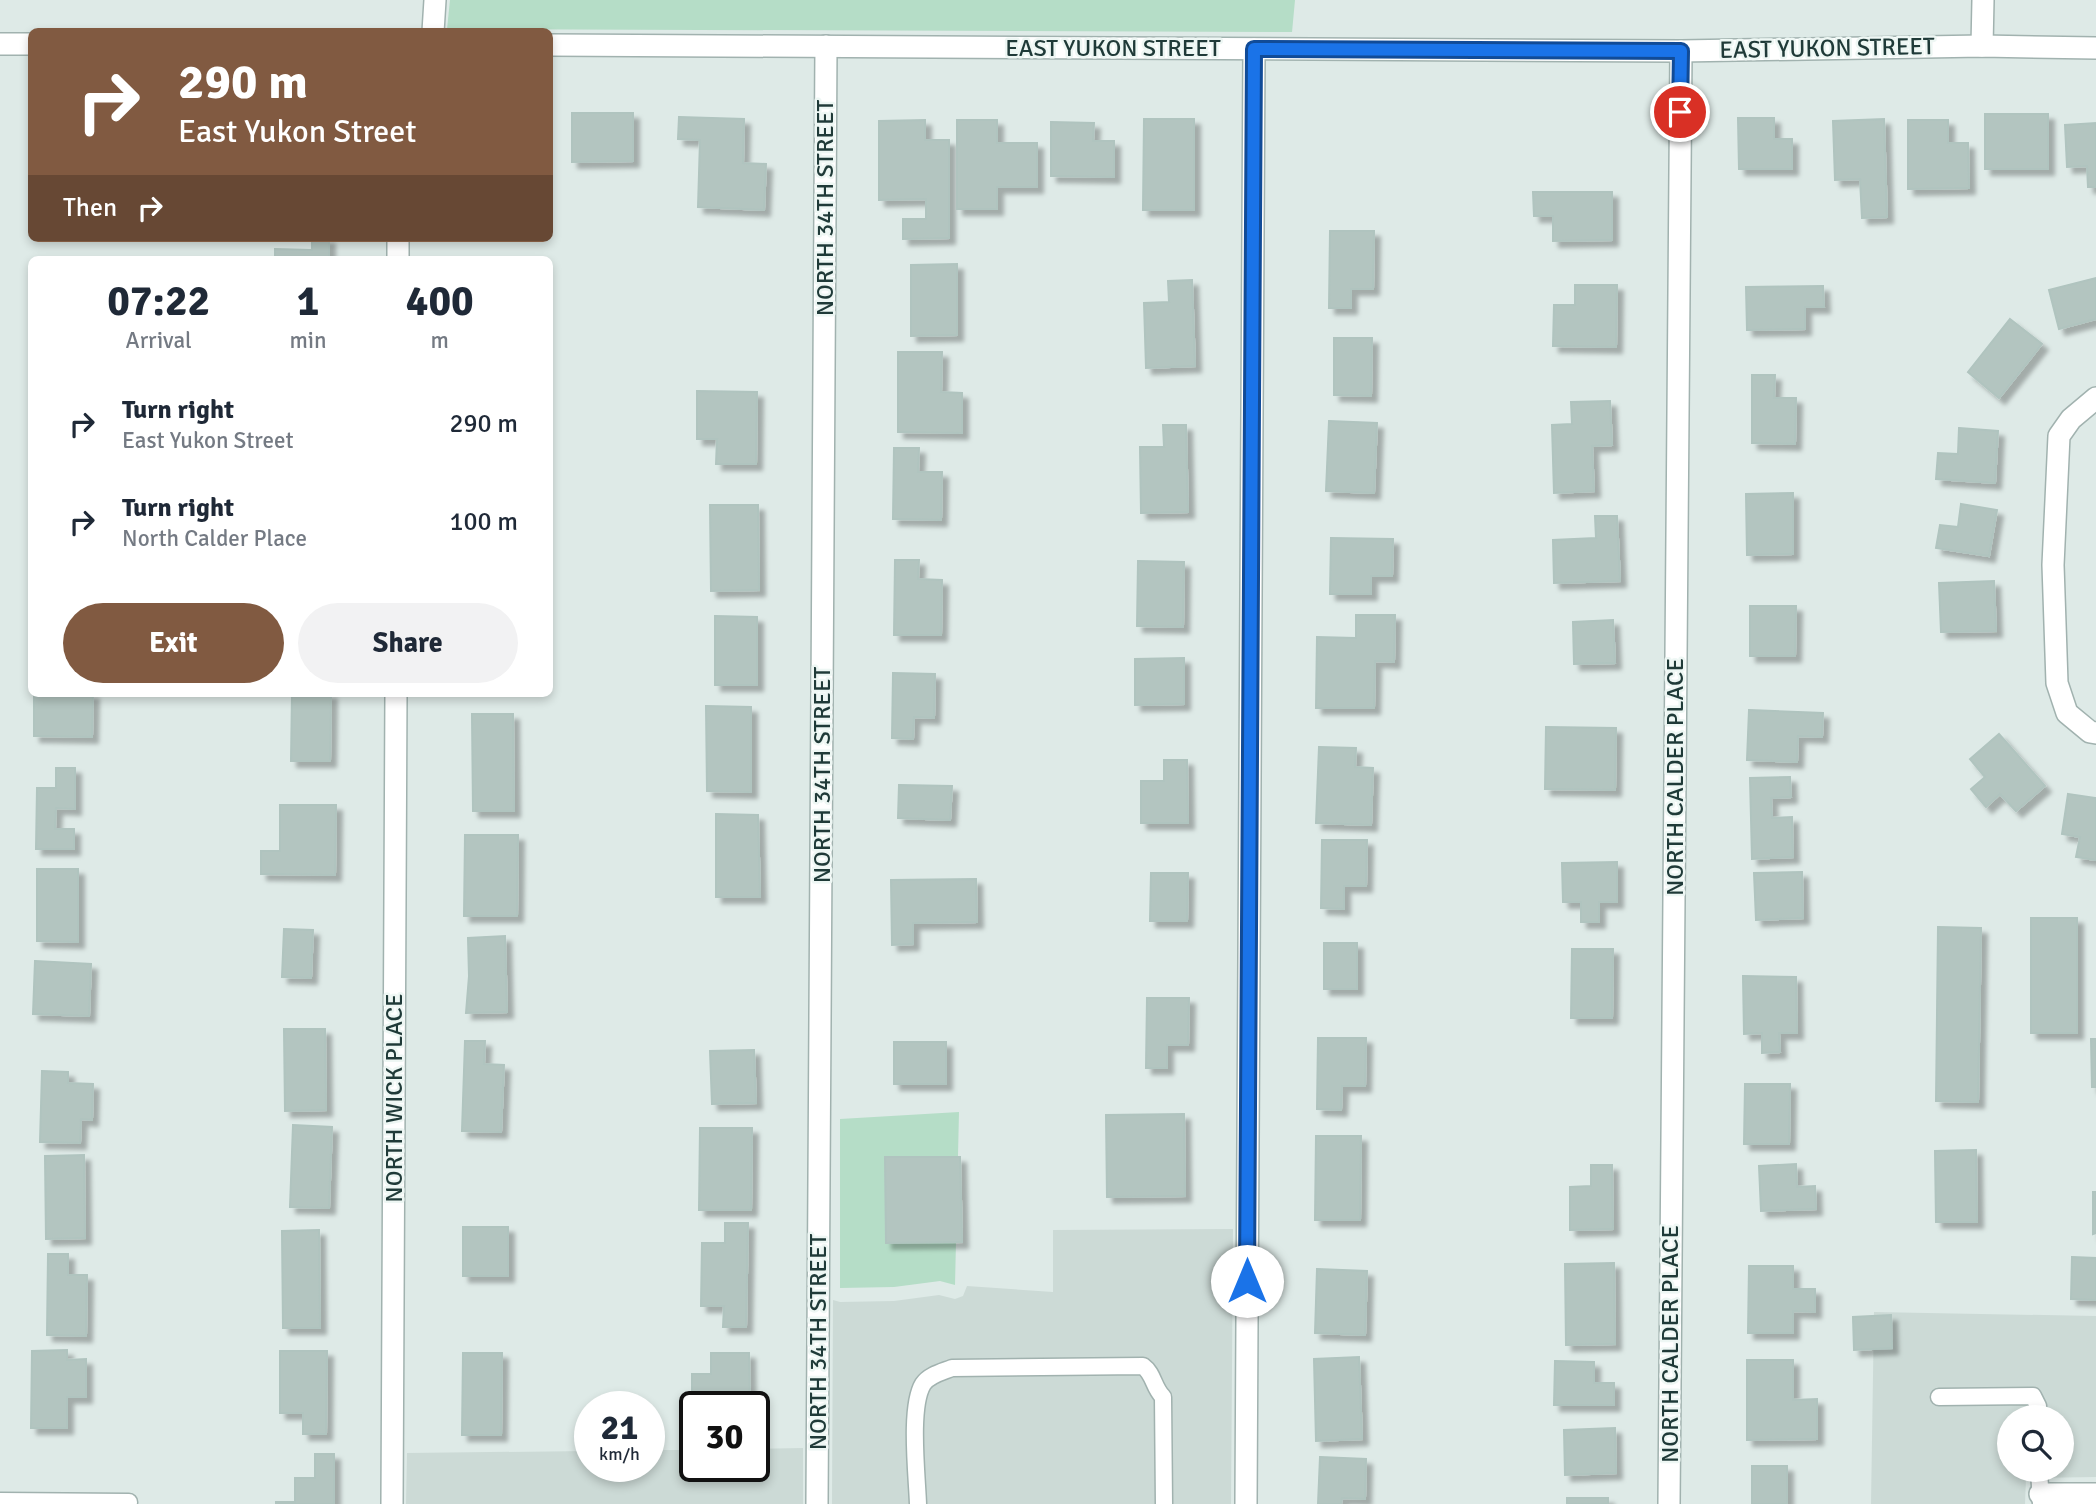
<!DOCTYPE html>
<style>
:root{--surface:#fff;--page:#f2f2f3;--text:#1f2937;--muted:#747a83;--accent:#815a41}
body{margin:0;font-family:Signika,sans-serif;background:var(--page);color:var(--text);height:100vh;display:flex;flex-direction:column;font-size:26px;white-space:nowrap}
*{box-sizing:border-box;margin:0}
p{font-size:23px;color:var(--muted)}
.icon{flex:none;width:38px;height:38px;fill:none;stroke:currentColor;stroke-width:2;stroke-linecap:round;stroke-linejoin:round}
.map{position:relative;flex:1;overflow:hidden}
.details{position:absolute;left:28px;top:256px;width:525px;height:441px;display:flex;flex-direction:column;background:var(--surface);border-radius:10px;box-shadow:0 4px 10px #0003}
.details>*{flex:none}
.top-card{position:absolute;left:28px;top:28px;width:525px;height:214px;border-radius:10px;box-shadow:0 4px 10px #0003;background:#815a41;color:#fff;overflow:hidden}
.buttons{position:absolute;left:1997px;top:1405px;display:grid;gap:14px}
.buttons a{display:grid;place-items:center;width:77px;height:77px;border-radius:50%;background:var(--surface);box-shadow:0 4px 10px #0003;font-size:35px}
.speed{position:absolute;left:574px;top:1391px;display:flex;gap:14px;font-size:35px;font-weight:700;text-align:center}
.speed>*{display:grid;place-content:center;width:91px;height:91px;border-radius:50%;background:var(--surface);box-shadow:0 4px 10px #0003;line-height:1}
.speed small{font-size:18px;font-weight:400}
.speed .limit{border:4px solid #111;border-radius:10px;background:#fff;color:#111}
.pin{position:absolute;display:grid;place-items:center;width:60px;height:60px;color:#fff;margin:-30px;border:4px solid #fff;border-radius:50%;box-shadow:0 2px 7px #0007}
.me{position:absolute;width:77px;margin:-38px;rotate:0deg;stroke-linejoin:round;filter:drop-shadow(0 0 5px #0008)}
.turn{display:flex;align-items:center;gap:24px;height:147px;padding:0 35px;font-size:32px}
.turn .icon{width:91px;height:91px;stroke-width:2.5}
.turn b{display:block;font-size:49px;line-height:60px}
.then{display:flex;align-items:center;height:66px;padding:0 35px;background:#0003;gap:14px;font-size:26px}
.eta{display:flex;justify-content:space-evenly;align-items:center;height:119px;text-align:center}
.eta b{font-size:42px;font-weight:800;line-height:49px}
.primary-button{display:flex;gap:14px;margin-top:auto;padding:14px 35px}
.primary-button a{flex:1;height:80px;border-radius:42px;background:var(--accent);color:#fff;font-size:28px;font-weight:800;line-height:80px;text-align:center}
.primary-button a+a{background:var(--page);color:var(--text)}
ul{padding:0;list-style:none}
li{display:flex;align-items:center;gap:21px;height:98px;padding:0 35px}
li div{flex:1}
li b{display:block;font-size:26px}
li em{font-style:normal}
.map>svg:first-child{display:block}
.built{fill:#ccdad6;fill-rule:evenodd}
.green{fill:#b5ddc7}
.building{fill:#b3c5c0;stroke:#b0c4bf;stroke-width:2;filter:url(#shadow)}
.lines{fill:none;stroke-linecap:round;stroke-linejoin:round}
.service-casing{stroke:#a1b2af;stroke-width:19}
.minor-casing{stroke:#a1b2af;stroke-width:24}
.tertiary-casing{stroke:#a1b2af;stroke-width:24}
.service{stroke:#fff;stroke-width:16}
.minor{stroke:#fff;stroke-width:21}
.tertiary{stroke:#fff;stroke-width:21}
.route-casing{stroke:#114b97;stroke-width:18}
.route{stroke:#1a73e8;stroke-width:12}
.labels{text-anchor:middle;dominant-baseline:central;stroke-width:5;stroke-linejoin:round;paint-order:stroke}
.street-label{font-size:24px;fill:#1f3a38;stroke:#eef7f4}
</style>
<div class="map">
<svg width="2096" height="1504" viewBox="0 0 2096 1504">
<defs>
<filter id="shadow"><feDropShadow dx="6" dy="6" stdDeviation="2" flood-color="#0004"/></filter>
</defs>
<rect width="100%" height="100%" fill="#deeae7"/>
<!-- built -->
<g class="built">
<polygon points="1233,1229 1231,1504 832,1504 833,1300 840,1302 894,1301 939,1295 955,1299 963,1296 967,1286 1053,1292 1053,1230"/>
<path d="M 1874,1312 L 2096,1316 L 2096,1477 L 2026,1478 L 2025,1504 L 1871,1504 ZM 2009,1418 L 2062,1418 L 2062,1470 L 2009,1470 Z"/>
<polygon points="803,1448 803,1504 406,1504 407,1453 590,1451 590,1466 649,1466 649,1450 695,1450 695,1466 754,1466 754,1449"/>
</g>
<!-- green -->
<g class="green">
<polygon points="450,0 1295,0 1292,32 447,29"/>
<polygon points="959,1112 955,1285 940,1281 894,1287 840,1288 840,1119"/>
</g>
<!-- building -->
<g class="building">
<polygon points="572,113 633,113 633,161 572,162"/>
<rect x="1985" y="114" width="63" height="55"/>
<polygon points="679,117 744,119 743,163 766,164 764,210 698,207 700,140 678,139"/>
<polygon points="1738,118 1774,118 1774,139 1792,139 1792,169 1739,169"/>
<polygon points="1144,119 1194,119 1194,210 1143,210"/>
<polygon points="1884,119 1887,217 1862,218 1860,179 1835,180 1833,121"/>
<polygon points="925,120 925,140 949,140 949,238 903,239 903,219 926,219 926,199 879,200 879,121"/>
<polygon points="957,120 997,120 997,143 1037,143 1037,187 997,187 997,209 957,209"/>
<polygon points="1908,120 1948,120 1948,143 1968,143 1969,188 1908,189"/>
<polygon points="1051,122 1094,123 1093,141 1114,141 1114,177 1051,176"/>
<polygon points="2096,123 2096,187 2088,187 2087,166 2067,167 2065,125"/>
<polygon points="1533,192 1612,192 1612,240 1553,241 1553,216 1534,216"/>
<polygon points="1330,231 1374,231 1373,289 1351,289 1351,308 1329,308"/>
<polygon points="312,238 329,238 329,259 275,259 275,249 312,250"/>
<polygon points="957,264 957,335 911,336 911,265"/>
<polygon points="2096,278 2096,319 2059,329 2049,290"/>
<polygon points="1192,280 1195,366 1146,368 1144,303 1169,302 1168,281"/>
<polygon points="1575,285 1617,285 1616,347 1553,346 1554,305 1575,305"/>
<polygon points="1823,286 1824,307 1805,307 1805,329 1747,330 1746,287"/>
<polygon points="2010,319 2042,344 1999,398 1968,372"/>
<polygon points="1334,338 1372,338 1371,396 1334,395"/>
<polygon points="898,352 942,352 941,392 962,393 962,433 898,432"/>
<polygon points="1752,375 1775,375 1774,398 1796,398 1795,444 1752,443"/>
<polygon points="697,391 757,392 756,464 716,464 717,439 697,439"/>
<polygon points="1610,401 1612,445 1592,446 1594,491 1554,493 1552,425 1572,424 1571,402"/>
<polygon points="1329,421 1377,423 1374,493 1326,491"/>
<polygon points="1163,425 1186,425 1188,512 1141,513 1140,447 1164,447"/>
<polygon points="1959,428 1998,431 1995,483 1936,479 1938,453 1958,454"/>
<polygon points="894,448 919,448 918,472 942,472 941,520 893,519"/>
<polygon points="1793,493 1793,554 1747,555 1746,494"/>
<polygon points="1961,504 1997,510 1989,556 1936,548 1940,525 1958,527"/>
<polygon points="710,505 758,505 759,590 711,591"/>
<polygon points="1595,516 1617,516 1620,581 1554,583 1553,540 1596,538"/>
<polygon points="1331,538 1393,539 1392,576 1371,576 1371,594 1330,594"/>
<polygon points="895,560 919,560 918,579 942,580 941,635 894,635"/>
<polygon points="1138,561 1184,562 1183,627 1137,626"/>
<polygon points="1994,581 1996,631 1941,632 1939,583"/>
<polygon points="1750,606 1796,606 1795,656 1750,656"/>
<polygon points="1356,615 1395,615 1394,662 1375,661 1374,708 1316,708 1317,637 1356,638"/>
<polygon points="715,616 757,617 757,685 715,685"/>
<polygon points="1613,620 1615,663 1574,664 1573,622"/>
<polygon points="1184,658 1184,704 1135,705 1135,659"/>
<polygon points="893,673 935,674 934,718 914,717 913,739 892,738"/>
<polygon points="34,693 93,693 92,737 34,736"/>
<polygon points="292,693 331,693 330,761 291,761"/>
<polygon points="706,706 751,707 751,792 707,791"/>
<polygon points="1749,710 1823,713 1822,737 1798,736 1797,762 1747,760"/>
<polygon points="472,714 513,714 514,811 473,811"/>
<polygon points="1546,727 1616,728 1615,790 1545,789"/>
<polygon points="1999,734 2045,786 2016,811 2000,794 1986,807 1971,789 1985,777 1970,759"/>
<polygon points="1319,747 1356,748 1355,767 1373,768 1371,825 1316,823"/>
<polygon points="1164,760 1187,760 1188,823 1141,823 1141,781 1164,781"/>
<polygon points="56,768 75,768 75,809 56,808 55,829 74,829 74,849 36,849 37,788 56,788"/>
<polygon points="1790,777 1791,797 1771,798 1772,818 1792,817 1793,857 1752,859 1750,778"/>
<polygon points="899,785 952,786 950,820 898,818"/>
<polygon points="2068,794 2096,798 2096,860 2076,857 2080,837 2062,834"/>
<polygon points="280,805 336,805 335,875 261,874 261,851 280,851"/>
<polygon points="716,814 758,815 760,897 716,897"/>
<polygon points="465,835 518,835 517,916 464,916"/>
<polygon points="1322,840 1367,840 1366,886 1344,886 1344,909 1321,908"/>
<polygon points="1617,862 1617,902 1599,902 1599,922 1581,922 1581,902 1563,902 1562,863"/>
<polygon points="37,869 78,869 78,942 37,941"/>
<polygon points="1802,872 1803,918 1756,920 1754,873"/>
<polygon points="1151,873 1188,873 1187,921 1150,921"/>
<polygon points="976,879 977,922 913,923 913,944 892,945 891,880"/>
<rect x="2031" y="918" width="46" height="115"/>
<polygon points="1938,927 1981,928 1978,1102 1936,1101"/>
<polygon points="284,929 313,930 311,978 282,977"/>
<polygon points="505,936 507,1012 466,1013 469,976 468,938"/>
<rect x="1324" y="943" width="33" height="46"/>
<polygon points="1572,949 1613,949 1612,1018 1571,1018"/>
<polygon points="35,961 91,964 89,1016 33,1014"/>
<polygon points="1743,976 1796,977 1797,1033 1779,1033 1780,1052 1762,1053 1762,1033 1744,1034"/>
<polygon points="1147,998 1189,998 1188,1045 1167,1045 1167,1068 1146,1068"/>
<polygon points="284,1029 325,1029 326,1110 285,1111"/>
<polygon points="1318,1038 1366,1038 1365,1086 1342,1086 1341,1110 1317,1109"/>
<polygon points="2091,1039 2096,1039 2096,1087 2092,1087"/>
<polygon points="465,1041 485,1041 484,1064 504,1065 501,1132 462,1131"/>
<rect x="894" y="1042" width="52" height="42"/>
<polygon points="754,1050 756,1103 712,1104 710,1051"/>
<polygon points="42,1071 68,1072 68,1083 93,1084 92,1120 81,1119 80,1143 40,1142"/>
<polygon points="1745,1084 1790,1084 1789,1144 1744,1144"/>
<polygon points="1184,1114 1185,1196 1107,1197 1106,1115"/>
<polygon points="293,1125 332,1127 329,1208 290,1207"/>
<polygon points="700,1128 752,1128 751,1210 699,1210"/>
<polygon points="1316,1136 1361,1136 1360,1220 1315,1220"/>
<polygon points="1976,1150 1977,1222 1936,1222 1935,1151"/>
<polygon points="84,1155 85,1238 46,1239 45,1156"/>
<polygon points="885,1157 960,1157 962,1242 886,1243"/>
<polygon points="1796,1164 1797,1187 1815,1186 1816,1209 1761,1211 1759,1166"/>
<polygon points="1591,1165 1612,1165 1613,1229 1570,1230 1570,1187 1591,1186"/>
<polygon points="2093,1192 2096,1192 2096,1233 2093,1234"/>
<polygon points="725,1223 748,1223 746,1327 723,1327 724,1306 701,1306 702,1243 725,1243"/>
<rect x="463" y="1227" width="45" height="49"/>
<polygon points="319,1230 320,1328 283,1328 282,1231"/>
<polygon points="48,1254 68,1254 68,1275 87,1275 86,1336 47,1335"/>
<polygon points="2072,1257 2096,1258 2096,1300 2071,1299"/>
<polygon points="1614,1263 1615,1344 1566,1345 1565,1264"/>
<polygon points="1749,1266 1793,1266 1793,1289 1815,1289 1815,1312 1793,1311 1793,1333 1748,1333"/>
<polygon points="1317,1269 1367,1271 1365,1335 1315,1333"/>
<polygon points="1891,1315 1892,1348 1854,1350 1853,1317"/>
<polygon points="67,1350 67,1360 86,1359 86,1397 67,1397 67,1428 31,1428 32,1351"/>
<polygon points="280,1351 327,1351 326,1434 303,1434 303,1413 280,1413"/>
<polygon points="463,1353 502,1353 501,1435 462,1435"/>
<polygon points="711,1353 749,1353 750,1407 711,1407 711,1395 692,1395 692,1374 711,1374"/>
<polygon points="1359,1357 1362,1439 1316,1441 1314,1359"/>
<polygon points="1747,1360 1793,1360 1793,1400 1817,1399 1817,1439 1747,1440"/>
<polygon points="1555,1361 1594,1362 1594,1383 1614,1383 1614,1405 1554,1405"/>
<polygon points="1615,1428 1616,1473 1565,1475 1564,1430"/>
<polygon points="315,1454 334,1454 334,1504 276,1504 276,1502 295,1502 295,1478 315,1478"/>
<polygon points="1320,1457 1366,1459 1365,1499 1342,1498 1341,1504 1318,1504"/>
<rect x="1752" y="1466" width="35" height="38"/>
<rect x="1567" y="1498" width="41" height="6"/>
</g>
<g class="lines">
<!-- service casing -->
<g class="service-casing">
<g id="service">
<polyline points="1939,1397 2033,1396 2038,1406 2037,1418"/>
<polyline points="2039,1470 2041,1504"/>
<polyline points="0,1501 129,1502"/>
<path d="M 918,1504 C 917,1475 909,1407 923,1384 C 929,1375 942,1372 952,1368 L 1143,1366 C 1154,1374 1153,1387 1163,1397 L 1164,1504"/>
</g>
</g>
<!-- minor casing -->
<g class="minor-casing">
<g id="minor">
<polyline points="433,32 435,0"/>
<polyline points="1982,46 1983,0"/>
<polyline points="398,259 398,238"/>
<polyline points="2096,398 2071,419 2059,436 2053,565 2057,683 2067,713 2090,732 2096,733"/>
<polyline points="2040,1494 2096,1494"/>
<polyline points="392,1504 396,693"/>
<polyline points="817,1504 826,46"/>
<polyline points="1246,1504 1254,49"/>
<polyline points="1669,1504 1681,51"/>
</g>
</g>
<!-- tertiary casing -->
<g class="tertiary-casing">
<g id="tertiary">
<polyline points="0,44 32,44"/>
<polyline points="550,45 1681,51 1982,46 2096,48"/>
</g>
</g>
<!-- service -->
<use href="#service" class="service"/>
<!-- minor -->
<use href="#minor" class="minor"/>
<!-- tertiary -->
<use href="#tertiary" class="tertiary"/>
</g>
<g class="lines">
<!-- route casing -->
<g class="route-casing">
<polyline id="route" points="1247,1281 1254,49 1681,51 1680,112"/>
</g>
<!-- route -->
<use href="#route" class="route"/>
</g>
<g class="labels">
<!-- street labels -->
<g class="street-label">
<text x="1113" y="48">EAST YUKON STREET</text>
<text transform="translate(1827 48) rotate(-1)">EAST YUKON STREET</text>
<text transform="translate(825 208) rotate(-90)">NORTH 34TH STREET</text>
<text transform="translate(822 775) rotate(-90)">NORTH 34TH STREET</text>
<text transform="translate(1675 777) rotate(-90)">NORTH CALDER PLACE</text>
<text transform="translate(394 1098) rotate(-90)">NORTH WICK PLACE</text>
<text transform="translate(818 1342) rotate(-90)">NORTH 34TH STREET</text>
<text transform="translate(1670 1344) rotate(-90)">NORTH CALDER PLACE</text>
</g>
</g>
</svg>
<div class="buttons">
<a><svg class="icon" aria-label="search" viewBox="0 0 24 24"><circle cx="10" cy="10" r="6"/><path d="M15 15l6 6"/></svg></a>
</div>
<div class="speed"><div>21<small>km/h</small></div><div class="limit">30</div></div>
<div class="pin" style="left:1680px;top:112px;background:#d93025"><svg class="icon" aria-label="arrive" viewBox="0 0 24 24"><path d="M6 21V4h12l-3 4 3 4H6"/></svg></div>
<svg class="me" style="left:1247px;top:1281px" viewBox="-20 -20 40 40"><circle r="19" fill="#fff"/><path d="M0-13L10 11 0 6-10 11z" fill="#1a73e8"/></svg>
<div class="top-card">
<div class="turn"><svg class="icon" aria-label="right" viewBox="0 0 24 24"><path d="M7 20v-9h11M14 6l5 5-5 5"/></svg><div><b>290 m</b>East Yukon Street</div></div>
<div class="then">Then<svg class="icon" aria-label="right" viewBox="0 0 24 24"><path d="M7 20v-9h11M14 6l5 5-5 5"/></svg></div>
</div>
<section class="details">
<div class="eta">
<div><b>07:22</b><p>Arrival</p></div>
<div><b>1</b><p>min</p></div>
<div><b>400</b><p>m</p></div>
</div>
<ul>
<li><svg class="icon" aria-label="right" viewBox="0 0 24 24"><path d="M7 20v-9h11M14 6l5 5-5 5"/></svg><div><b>Turn right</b><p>East Yukon Street</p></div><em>290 m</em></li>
<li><svg class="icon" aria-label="right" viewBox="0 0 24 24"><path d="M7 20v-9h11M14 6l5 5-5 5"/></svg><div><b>Turn right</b><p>North Calder Place</p></div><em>100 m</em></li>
</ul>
<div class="primary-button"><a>Exit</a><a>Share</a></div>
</section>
</div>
